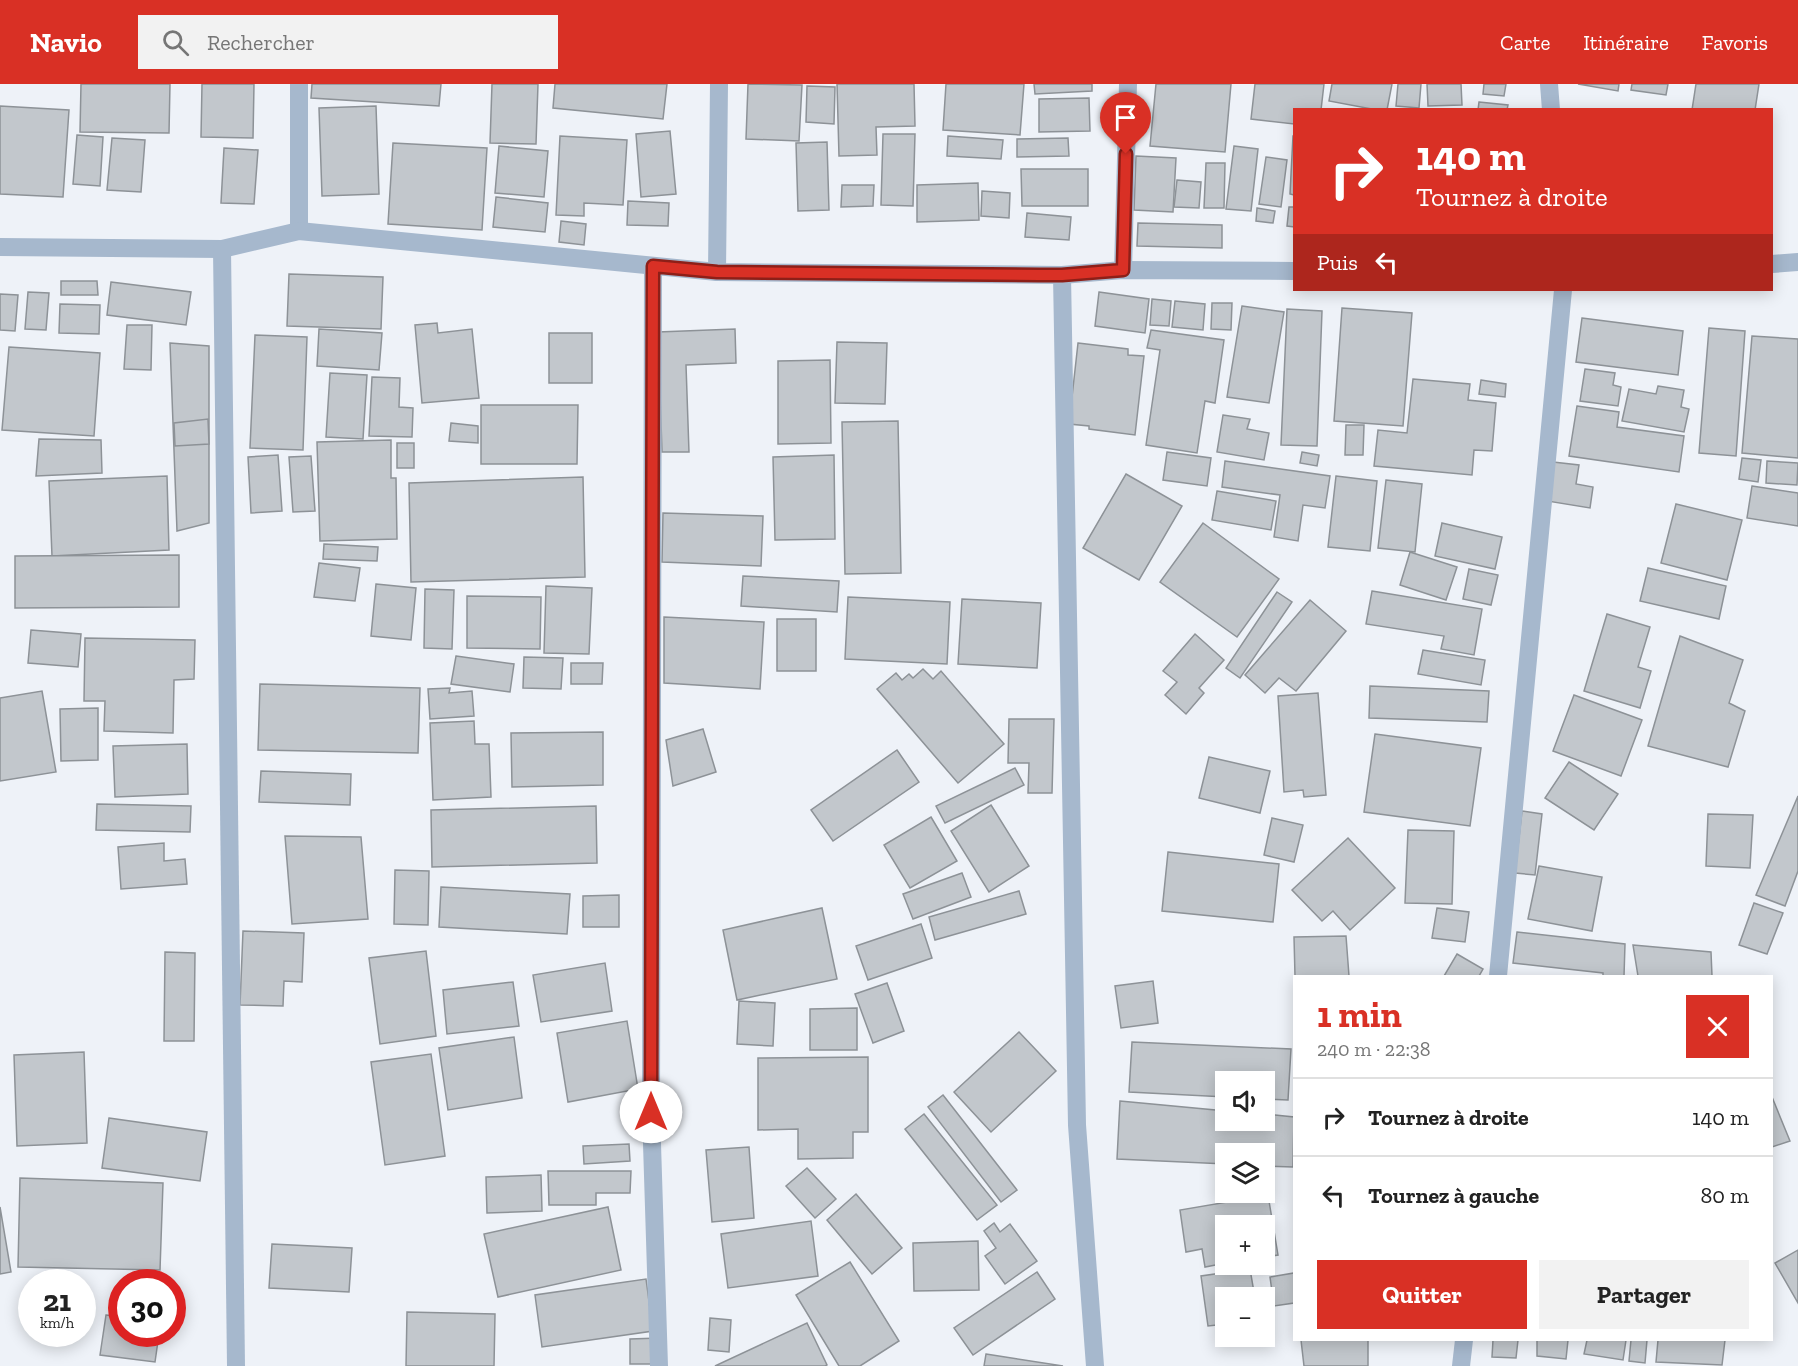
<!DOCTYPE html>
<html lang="fr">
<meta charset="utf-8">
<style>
:root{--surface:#fff;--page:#f2f2f2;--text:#222;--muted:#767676;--line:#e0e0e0;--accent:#d93025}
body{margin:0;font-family:"Zilla Slab",serif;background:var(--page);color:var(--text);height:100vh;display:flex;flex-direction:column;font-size:22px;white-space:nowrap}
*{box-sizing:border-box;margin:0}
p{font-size:20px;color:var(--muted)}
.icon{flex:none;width:33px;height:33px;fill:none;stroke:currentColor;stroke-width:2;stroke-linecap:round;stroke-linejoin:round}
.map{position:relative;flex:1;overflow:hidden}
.panel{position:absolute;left:1293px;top:891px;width:480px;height:366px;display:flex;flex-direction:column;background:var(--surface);border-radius:0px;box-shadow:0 3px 15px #0003}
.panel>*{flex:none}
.guide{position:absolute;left:1293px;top:24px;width:480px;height:183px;border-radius:0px;box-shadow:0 3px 15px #0003;background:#d93025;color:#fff;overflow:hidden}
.controls{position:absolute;left:1215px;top:987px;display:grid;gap:12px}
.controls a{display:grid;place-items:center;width:60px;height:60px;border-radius:0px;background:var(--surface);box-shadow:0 3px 15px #0003;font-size:30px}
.speed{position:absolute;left:18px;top:1185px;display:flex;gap:12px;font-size:30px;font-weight:700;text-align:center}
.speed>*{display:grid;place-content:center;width:78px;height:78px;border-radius:50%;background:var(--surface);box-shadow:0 3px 15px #0003;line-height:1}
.speed small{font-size:15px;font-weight:400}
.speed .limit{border:9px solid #d22;background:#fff;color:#111}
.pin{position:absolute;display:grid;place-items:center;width:51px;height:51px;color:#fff;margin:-62px -26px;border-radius:50% 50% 50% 0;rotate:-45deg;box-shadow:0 0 6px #0007}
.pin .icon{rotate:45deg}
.me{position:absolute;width:66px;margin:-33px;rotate:0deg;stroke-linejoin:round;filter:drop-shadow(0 0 4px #0008)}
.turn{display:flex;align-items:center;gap:21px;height:126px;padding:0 24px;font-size:27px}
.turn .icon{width:78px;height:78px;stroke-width:2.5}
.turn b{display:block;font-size:42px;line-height:51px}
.then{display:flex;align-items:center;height:57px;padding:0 24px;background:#0003;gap:12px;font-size:22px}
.round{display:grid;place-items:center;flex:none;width:63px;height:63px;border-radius:0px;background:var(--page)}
.headline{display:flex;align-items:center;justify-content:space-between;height:102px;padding:0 24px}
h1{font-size:36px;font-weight:700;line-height:45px;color:var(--accent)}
.primary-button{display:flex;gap:12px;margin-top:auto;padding:12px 24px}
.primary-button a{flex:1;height:69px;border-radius:0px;background:var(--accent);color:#fff;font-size:24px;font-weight:700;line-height:69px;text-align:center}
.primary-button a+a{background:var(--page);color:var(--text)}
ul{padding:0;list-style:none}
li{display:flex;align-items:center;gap:18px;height:78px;padding:0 24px;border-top:2px solid var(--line)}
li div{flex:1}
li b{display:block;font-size:22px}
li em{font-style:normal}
header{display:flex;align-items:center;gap:36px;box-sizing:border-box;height:84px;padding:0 30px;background:var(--accent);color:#fff}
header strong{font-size:28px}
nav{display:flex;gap:33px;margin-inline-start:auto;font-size:21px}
.search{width:420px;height:54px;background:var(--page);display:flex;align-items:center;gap:15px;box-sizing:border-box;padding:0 21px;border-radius:0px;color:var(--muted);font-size:22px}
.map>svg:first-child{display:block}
.building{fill:#c2c7cc;stroke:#8d9297;stroke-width:1.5}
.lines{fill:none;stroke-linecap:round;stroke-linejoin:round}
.minor{stroke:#a6b8cd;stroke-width:18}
.route-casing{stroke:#8d1f18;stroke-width:15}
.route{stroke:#d93025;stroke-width:10}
</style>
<header>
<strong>Navio</strong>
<div class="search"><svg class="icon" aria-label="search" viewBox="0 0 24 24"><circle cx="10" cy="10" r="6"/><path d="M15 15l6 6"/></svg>Rechercher</div>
<nav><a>Carte</a><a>Itinéraire</a><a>Favoris</a></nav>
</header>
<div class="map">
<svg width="1798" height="1282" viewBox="0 0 1798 1282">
<rect width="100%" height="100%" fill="#eef2f8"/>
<!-- building -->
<g class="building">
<polygon points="81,0 170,0 169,49 80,48"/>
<polygon points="202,0 254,0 253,54 201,53"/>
<polygon points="312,0 441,0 439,22 311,14"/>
<polygon points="492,0 538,0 536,60 490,59"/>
<polygon points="555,0 667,0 663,35 553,24"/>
<polygon points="748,0 802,1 799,57 746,55"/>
<polygon points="837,0 914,0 915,42 876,43 877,71 839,72"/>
<polygon points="946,0 1024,0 1020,51 943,46"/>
<polygon points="1034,0 1092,0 1092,7 1035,10"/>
<polygon points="1156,0 1231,0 1225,68 1150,62"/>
<polygon points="1255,0 1324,0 1321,26 1294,26 1294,40 1251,35"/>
<polygon points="1332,0 1392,0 1387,26 1377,26 1329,17"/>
<polygon points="1398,0 1421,0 1419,24 1396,22"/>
<polygon points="1427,0 1461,0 1462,21 1428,22"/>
<polygon points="1484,0 1506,0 1504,12 1483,10"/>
<polygon points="1578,0 1619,0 1618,7"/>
<polygon points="1632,0 1668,0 1666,11 1631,6"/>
<polygon points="1696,0 1759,0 1755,26 1692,26"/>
<polygon points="807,2 835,3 834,40 806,38"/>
<polygon points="1089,14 1090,47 1039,48 1039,15"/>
<polygon points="1479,18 1508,21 1507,26 1478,26"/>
<polygon points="0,22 69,26 63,113 0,110"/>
<polygon points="376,22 379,110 322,112 319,24"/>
<polygon points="670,47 676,110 641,113 636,50"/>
<polygon points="883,50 915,50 913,122 881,121"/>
<polygon points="77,51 103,53 100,102 73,100"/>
<polygon points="560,52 627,56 623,121 584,119 584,132 556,131"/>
<polygon points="948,52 1003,56 1001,75 947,72"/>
<polygon points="1293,52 1294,52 1294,111 1290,110"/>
<polygon points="112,54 145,56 141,108 107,106"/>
<polygon points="1068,54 1069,72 1017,73 1017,55"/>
<polygon points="827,58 829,126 798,127 796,59"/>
<polygon points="393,59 487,64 482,146 388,140"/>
<polygon points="499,62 548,67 544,113 495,109"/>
<polygon points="1234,62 1258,65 1251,127 1226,125"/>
<polygon points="224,64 258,66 254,120 221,119"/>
<polygon points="1136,72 1176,74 1173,128 1134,126"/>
<polygon points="1266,73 1287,76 1281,123 1259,120"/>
<polygon points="1206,79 1225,79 1224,124 1204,124"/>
<polygon points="1021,85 1088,85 1088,122 1022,122"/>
<polygon points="1177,96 1201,98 1199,124 1174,123"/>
<polygon points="978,99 979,136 917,138 917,101"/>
<polygon points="842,101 874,101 873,122 841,123"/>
<polygon points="982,107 1010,109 1009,134 981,132"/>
<polygon points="496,113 548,119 545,148 493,143"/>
<polygon points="628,117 669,119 668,142 627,141"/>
<polygon points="1289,123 1294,123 1294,143 1287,142"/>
<polygon points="1257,124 1275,127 1273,139 1256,137"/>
<polygon points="1027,129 1071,133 1069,156 1025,153"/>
<polygon points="561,137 586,140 584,161 559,158"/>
<polygon points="1138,139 1222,141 1222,164 1137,162"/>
<polygon points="289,190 383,193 381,245 287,242"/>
<polygon points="61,197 97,197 98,211 61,211"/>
<polygon points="111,198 191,208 186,241 107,231"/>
<polygon points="28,208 49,209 46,246 25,245"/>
<polygon points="1099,208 1149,215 1145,249 1095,242"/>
<polygon points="0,210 18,211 15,247 0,246"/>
<polygon points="1152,215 1171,217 1169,242 1150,241"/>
<polygon points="1175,217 1205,220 1203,246 1172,243"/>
<polygon points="1212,219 1232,219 1231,246 1211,245"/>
<polygon points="60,220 100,221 99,250 59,249"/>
<polygon points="1242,222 1284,228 1269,319 1227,313"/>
<polygon points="1342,224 1412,229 1403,342 1334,337"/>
<polygon points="1287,225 1322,227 1317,362 1281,361"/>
<polygon points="1582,234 1683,247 1678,291 1576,278"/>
<polygon points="437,239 438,249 472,245 479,314 422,319 415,241"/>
<polygon points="127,241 152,241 151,286 124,285"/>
<polygon points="1709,244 1745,247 1736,372 1699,369"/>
<polygon points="319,245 382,249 379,286 317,282"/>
<polygon points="735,245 736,279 686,281 689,368 662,368 658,248"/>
<polygon points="1151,246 1224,256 1215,319 1205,317 1197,369 1146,361 1160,266 1147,264"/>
<rect x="549" y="249" width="43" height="50"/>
<polygon points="255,251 307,253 303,366 250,364"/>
<polygon points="1752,252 1798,255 1798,374 1742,369"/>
<polygon points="837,258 887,259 885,320 835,319"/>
<polygon points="170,259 209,262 209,439 177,447"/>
<polygon points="1078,259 1128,265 1128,271 1144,272 1135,351 1089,345 1089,342 1069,340"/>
<polygon points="9,263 100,269 94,352 2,346"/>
<polygon points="830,276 831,359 778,360 778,277"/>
<polygon points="1585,285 1615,289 1613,301 1621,303 1618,322 1580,317"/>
<polygon points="330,289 367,291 363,355 326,353"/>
<polygon points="372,293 400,294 399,323 413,324 412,353 369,352"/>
<polygon points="1413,295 1470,300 1468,316 1496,319 1492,367 1474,366 1472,391 1374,382 1378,346 1407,349"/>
<polygon points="1481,296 1506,300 1505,313 1479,310"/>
<polygon points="1658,302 1684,306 1681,323 1689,325 1684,348 1622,337 1629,305 1656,310"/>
<polygon points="481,321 578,321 577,380 481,380"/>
<polygon points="1577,322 1619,328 1617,343 1684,352 1679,388 1569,372"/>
<polygon points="1223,331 1250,335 1247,345 1269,349 1264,376 1217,368"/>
<polygon points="208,335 209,360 175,362 174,339"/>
<polygon points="898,337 901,489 845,490 842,338"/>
<polygon points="451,339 478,342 478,359 449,357"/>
<polygon points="1346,341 1364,341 1363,371 1345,371"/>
<polygon points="39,355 101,356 102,389 36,392"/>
<polygon points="391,356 391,394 396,394 397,455 320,457 317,358"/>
<rect x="397" y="359" width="17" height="25"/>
<polygon points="1167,368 1211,374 1207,402 1163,396"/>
<polygon points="1302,368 1319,371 1317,382 1300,379"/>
<polygon points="278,371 282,427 251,429 248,373"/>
<polygon points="834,371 835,455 775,456 773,373"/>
<polygon points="311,372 315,427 293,428 289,373"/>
<polygon points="1742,374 1761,376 1758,398 1739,395"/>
<polygon points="1225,377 1330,392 1325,424 1303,421 1298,457 1274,453 1280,411 1222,403"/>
<polygon points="1767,377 1798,379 1797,401 1766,399"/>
<polygon points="1553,378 1579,381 1576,400 1593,403 1590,424 1547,417"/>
<polygon points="1126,390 1182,422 1139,496 1083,464"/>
<polygon points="167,392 169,466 52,472 49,397"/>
<polygon points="1336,392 1377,397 1370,467 1328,463"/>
<polygon points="583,393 585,493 411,498 409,399"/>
<polygon points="1386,396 1422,400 1415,468 1378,464"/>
<polygon points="1752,402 1798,409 1798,442 1747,434"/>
<polygon points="1217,407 1276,417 1271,446 1212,436"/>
<polygon points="1676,420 1742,436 1727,496 1661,479"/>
<polygon points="663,429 763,432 761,482 662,478"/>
<polygon points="1203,439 1279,495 1237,553 1160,498"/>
<polygon points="1442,439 1502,453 1495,485 1435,472"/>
<polygon points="324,460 378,463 377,477 323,475"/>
<polygon points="1410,468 1457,483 1446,516 1400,501"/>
<polygon points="179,471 179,523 15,524 15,472"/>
<polygon points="319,479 360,484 355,517 314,513"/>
<polygon points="1648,484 1726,502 1719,535 1640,517"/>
<polygon points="1469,485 1498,491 1491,521 1463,515"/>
<polygon points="743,492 839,497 837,528 741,522"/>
<polygon points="376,500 416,504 411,556 371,552"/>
<polygon points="546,502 592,504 589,570 544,569"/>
<polygon points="425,505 454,506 452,565 424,564"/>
<polygon points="1372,507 1482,525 1474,571 1441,565 1444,552 1366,540"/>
<polygon points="1277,508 1292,518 1240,594 1226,584"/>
<polygon points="467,512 541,513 540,565 467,564"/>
<polygon points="848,513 950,518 947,580 845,575"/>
<polygon points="962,515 1041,519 1037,584 958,580"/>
<polygon points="1310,516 1346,547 1296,607 1279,594 1265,609 1245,591"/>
<polygon points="1607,530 1650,543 1638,583 1651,587 1640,624 1584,607"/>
<polygon points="664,533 764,538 760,605 664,599"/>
<rect x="777" y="535" width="39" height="52"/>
<polygon points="31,546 81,550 78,583 28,579"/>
<polygon points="1195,550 1224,576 1199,604 1204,609 1186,630 1165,611 1177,598 1163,587"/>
<polygon points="1680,552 1743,576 1729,619 1745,627 1728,683 1648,662"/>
<polygon points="85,554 195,556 194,595 174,596 173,649 104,647 105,617 84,617"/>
<polygon points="1423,566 1485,576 1481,601 1418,590"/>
<polygon points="456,572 514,580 510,608 451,600"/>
<polygon points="524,573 563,574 561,605 523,604"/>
<polygon points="571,579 603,579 602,600 571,600"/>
<polygon points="923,585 933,595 941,587 1004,660 958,699 877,605 896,589 902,596 909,590 913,594"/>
<polygon points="260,600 420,604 418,669 258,666"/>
<polygon points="1370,602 1489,607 1487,638 1369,634"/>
<polygon points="450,604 449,609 472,607 474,632 430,635 428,605"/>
<polygon points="42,607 56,688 0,697 0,614"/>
<polygon points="1318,609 1326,711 1304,713 1303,706 1284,708 1278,612"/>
<polygon points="1574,611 1642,636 1621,692 1553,667"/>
<polygon points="98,624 98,676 61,677 60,625"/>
<polygon points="1009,635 1054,635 1052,709 1028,709 1029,679 1008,679"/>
<polygon points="474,637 475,660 489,660 491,713 433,716 430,639"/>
<polygon points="703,645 716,688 673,702 666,656"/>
<polygon points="603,648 603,701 512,703 511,649"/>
<polygon points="1375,650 1481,664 1470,742 1364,728"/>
<polygon points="187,660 188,710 115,713 113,662"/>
<polygon points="897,666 919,698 833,757 811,726"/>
<polygon points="1209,673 1270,687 1260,729 1199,714"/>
<polygon points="1569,678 1618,710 1594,746 1545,714"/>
<polygon points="1015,684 1024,701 945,739 936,722"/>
<polygon points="261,687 351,690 350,721 259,718"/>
<polygon points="1798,712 1798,787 1785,822 1756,811"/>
<polygon points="97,720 191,722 190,748 96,746"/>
<polygon points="991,721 1029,782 989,808 951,747"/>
<polygon points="596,722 597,779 432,783 431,726"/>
<polygon points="1522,727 1542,730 1535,791 1515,789"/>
<polygon points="1708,730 1753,731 1750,784 1706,782"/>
<polygon points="931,733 957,777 910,804 884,761"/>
<polygon points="1272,734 1303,741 1294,778 1264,771"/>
<polygon points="1408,746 1454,747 1452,820 1405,819"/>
<polygon points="285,752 361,753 368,835 292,840"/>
<polygon points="1348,754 1395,804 1350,846 1333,827 1322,837 1292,806"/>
<polygon points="164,759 164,777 185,775 187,800 121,805 118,763"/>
<polygon points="1168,768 1279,780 1273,838 1162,827"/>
<polygon points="1539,782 1602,793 1592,847 1528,835"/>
<polygon points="395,786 429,787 428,841 394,840"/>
<polygon points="962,789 971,813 913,835 903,810"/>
<polygon points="441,803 570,810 567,850 439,843"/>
<polygon points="1019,807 1026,830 935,856 929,833"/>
<polygon points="619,811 619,843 583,843 583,812"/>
<polygon points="1754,819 1783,829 1767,870 1739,861"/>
<polygon points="822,824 837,895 737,916 723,846"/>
<polygon points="1437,824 1469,828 1465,858 1432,854"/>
<polygon points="921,840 932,874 868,896 856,862"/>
<polygon points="243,847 304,849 302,898 284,897 283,922 240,921"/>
<polygon points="1517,848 1625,860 1624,892 1603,892 1603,889 1513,879"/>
<polygon points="1346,852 1349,892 1295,892 1294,853"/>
<polygon points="1633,861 1711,868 1712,892 1638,892"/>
<polygon points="426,867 436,952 380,960 369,874"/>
<polygon points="165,868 195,869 194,957 164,957"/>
<polygon points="1457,870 1483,885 1479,892 1444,892"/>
<polygon points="605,879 612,927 541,938 533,891"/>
<polygon points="1153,897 1158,939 1121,944 1115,902"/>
<polygon points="513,898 519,942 447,950 443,906"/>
<polygon points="887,899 904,947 873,959 855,910"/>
<polygon points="739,917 775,919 773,962 737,960"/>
<polygon points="857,924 857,966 810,966 810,925"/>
<polygon points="627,937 638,1005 568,1018 557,949"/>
<polygon points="1019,948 1056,987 991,1048 954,1008"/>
<polygon points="514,953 522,1014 448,1026 439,964"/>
<polygon points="1132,958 1291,965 1288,1016 1264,1015 1264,998 1226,998 1226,1013 1129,1008"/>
<polygon points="84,968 87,1059 17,1062 14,971"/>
<polygon points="431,970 445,1072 385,1081 371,978"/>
<polygon points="868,973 868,1048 853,1048 853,1074 798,1075 798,1045 758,1046 758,974"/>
<polygon points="943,1011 1017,1106 1001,1118 928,1023"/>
<polygon points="1772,1013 1790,1057 1772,1063"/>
<polygon points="1120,1017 1226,1027 1226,1036 1264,1036 1264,1030 1294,1033 1293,1083 1264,1082 1264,1070 1226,1070 1226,1080 1117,1075"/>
<polygon points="924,1030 997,1121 977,1136 905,1045"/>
<polygon points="109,1034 207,1048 200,1097 102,1084"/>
<polygon points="629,1060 630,1077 584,1080 583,1062"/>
<polygon points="749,1063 754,1134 712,1138 706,1066"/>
<polygon points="807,1084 836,1115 815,1134 786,1102"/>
<polygon points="548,1087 631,1087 630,1109 596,1109 596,1121 549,1121"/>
<polygon points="541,1091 542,1127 487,1129 486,1093"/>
<polygon points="20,1094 163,1099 160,1186 18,1183"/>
<polygon points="856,1110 902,1164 872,1190 827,1136"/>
<polygon points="1268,1111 1278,1171 1264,1173 1264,1142 1226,1142 1226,1179 1205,1183 1202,1165 1186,1168 1180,1126"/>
<polygon points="0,1123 11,1188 0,1190"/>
<polygon points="608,1123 621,1186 498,1213 484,1150"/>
<polygon points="811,1137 818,1192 728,1204 721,1150"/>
<polygon points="994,1139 1000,1148 1010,1140 1037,1177 1005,1200 985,1172 996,1164 984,1147"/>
<polygon points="978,1157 979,1206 914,1207 913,1159"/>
<polygon points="272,1160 352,1164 349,1208 269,1204"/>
<polygon points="1798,1166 1798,1219 1775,1179"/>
<polygon points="850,1178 899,1257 860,1282 839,1282 796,1211"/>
<polygon points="1250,1185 1255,1214 1226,1214 1226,1240 1208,1242 1201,1192"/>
<polygon points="1037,1188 1055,1215 973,1271 954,1244"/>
<polygon points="1294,1189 1294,1219 1274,1222 1270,1193"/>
<polygon points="646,1195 653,1247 542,1263 535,1211"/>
<polygon points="407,1228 495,1230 494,1282 406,1282"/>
<polygon points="106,1231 122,1233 122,1250 159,1250 155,1278 100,1271"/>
<polygon points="710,1234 731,1236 729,1268 708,1266"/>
<polygon points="807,1239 827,1281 825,1282 715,1282"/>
<polygon points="659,1254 659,1280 630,1280 630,1255"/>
<polygon points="1301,1256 1368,1256 1368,1282 1304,1282"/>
<polygon points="1493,1256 1518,1256 1516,1274 1492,1273"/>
<polygon points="1537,1256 1568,1256 1566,1275 1537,1272"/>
<polygon points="1587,1256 1626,1256 1623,1276 1584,1270"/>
<polygon points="1631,1256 1647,1256 1645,1279 1629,1277"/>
<polygon points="1658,1256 1725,1256 1722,1281 1656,1278"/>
<polygon points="986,1270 1063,1282 984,1282"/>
</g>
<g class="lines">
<!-- minor -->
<g class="minor">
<polyline points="1549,0 1551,26"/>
<polyline points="299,147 299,0"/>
<polyline points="0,163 222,165 299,147 717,188 1062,191 1123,186 1294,187"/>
<polyline points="222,165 236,1282"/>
<polyline points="1772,180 1798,178"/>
<polyline points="653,182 651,1028 659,1282"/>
<polyline points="1123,186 1128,0"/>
<polyline points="717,188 719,0"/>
<polyline points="1062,191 1077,1041 1095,1282"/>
<polyline points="1498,892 1563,206"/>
<polyline points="1461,1282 1464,1256"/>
</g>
</g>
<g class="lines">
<!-- route casing -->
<g class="route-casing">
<polyline id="route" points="651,1028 653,182 717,188 1039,191 1062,191 1123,186 1126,70"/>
</g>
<!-- route -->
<use href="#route" class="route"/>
</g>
</svg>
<div class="controls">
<a><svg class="icon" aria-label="sound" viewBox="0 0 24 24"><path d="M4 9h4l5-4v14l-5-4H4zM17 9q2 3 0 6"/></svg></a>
<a><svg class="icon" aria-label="layers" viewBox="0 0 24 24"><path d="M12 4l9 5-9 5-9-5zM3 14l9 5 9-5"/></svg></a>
<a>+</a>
<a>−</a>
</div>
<div class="speed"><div>21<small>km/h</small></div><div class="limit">30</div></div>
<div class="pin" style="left:1126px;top:70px;background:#d93025"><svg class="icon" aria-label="arrive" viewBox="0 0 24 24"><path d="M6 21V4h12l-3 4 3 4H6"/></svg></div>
<svg class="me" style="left:651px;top:1028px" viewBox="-20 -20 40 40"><circle r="19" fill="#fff"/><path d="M0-13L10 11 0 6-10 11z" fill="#d93025"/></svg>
<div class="guide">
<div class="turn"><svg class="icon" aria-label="right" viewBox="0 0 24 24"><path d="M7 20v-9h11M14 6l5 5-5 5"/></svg><div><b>140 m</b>Tournez à droite</div></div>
<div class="then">Puis<svg class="icon" aria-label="left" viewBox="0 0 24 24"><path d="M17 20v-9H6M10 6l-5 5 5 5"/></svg></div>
</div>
<section class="panel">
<div class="headline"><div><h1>1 min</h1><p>240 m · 22:38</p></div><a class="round" style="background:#d93025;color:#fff"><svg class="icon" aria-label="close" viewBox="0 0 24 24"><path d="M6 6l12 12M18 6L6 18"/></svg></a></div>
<ul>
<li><svg class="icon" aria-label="right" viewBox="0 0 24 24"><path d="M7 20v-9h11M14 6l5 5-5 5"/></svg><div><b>Tournez à droite</b></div><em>140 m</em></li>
<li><svg class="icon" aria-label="left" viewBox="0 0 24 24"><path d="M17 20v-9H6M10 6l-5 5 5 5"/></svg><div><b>Tournez à gauche</b></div><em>80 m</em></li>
</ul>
<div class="primary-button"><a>Quitter</a><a>Partager</a></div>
</section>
</div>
